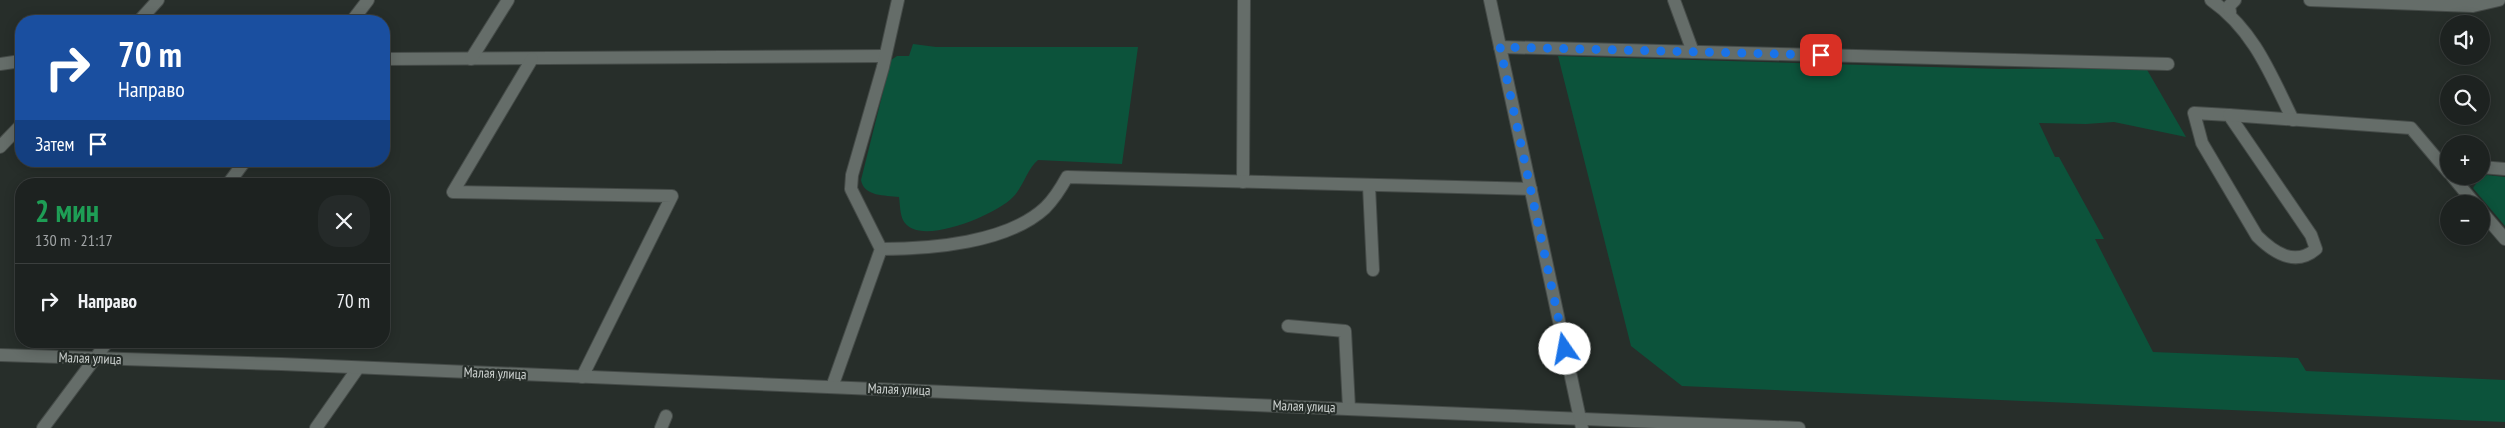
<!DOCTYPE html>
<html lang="ru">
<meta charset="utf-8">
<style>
:root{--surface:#1d2220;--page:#252a29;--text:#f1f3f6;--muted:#a0a4a5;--line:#3b3f3e}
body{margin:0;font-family:"PT Sans Narrow",sans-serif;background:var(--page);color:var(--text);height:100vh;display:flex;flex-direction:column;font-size:19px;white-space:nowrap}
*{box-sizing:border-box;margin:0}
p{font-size:16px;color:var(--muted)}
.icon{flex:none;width:28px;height:28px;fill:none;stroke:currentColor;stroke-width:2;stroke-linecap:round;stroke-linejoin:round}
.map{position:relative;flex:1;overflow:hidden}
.panel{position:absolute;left:15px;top:178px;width:375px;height:170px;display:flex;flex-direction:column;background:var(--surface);border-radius:20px;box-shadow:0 2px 12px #0003,0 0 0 1px var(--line)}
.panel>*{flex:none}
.guide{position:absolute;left:15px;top:15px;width:375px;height:152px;border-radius:20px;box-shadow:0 2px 12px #0003,0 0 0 1px var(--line);background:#1a4fa0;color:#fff;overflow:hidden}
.controls{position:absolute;left:2440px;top:15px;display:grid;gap:10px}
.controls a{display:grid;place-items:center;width:50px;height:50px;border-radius:50%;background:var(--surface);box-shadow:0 2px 12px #0003,0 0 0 1px var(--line);font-size:25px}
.pin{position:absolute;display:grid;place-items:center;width:42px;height:42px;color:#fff;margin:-21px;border-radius:10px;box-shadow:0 2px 8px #0006}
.me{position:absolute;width:55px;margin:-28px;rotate:348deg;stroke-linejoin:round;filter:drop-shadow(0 0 4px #0008)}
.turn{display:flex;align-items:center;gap:18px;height:105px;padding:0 20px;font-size:22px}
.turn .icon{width:65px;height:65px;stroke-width:2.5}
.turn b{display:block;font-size:35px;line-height:42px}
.then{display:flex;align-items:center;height:48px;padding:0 20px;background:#0003;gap:10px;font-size:19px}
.round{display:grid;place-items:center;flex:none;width:52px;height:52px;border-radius:20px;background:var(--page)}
.overview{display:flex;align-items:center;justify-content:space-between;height:85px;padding:0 20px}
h1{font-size:30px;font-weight:700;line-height:38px;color:#1e9e55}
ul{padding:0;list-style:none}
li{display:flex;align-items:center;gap:15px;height:75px;padding:0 20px;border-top:1px solid var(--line)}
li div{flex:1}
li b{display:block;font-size:19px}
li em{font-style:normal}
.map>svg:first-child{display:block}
.green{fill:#0c533b}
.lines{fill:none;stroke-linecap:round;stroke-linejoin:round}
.service-casing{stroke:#454b48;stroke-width:14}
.minor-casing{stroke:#454b48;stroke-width:14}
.tertiary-casing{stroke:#454b48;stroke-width:14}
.secondary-casing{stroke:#454b48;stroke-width:14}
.service{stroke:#656d69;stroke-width:12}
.minor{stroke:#656d69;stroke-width:12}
.tertiary{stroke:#656d69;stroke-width:12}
.secondary{stroke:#656d69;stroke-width:12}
.route{stroke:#1a73e8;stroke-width:9;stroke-dasharray:0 16.2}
.labels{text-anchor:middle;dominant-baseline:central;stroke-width:4.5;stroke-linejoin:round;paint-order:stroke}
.street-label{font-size:14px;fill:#ced3d1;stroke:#272e2a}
</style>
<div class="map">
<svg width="2505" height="428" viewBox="0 0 2505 428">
<rect width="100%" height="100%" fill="#272e2a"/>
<!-- green -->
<g class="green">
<path d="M 913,44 L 936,47 L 1138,47 L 1122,164 L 1038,160 C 1027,169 1023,188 1012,198 C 997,214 917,249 903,220 C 900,214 900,204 899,197 C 885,195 864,197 861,180 L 891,60 L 897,56 L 909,56 Z"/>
<polygon points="1558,56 2001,69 2146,68 2186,137 2114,122 2086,124 2039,123 2055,157 2059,157 2104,239 2095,239 2153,352 2298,358 2306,371 2505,380 2505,422 1682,386 1631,346"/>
<polygon points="2487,175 2505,177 2505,226 2473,188 2480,178"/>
</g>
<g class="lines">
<!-- service casing -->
<g class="service-casing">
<g id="service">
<polyline points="1674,0 1693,52"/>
<path d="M 2211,0 C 2254,30 2271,75 2293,120"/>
<polyline points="2310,0 2473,6 2499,0"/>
<polyline points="2230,12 2229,6 2235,0"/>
<polyline points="139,21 158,0"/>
<polyline points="1500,47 2168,64"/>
<polyline points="384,59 885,56"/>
<polyline points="471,59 508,0"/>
<polyline points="532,59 453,192 672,196 582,377"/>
<polyline points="0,64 21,61"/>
<path d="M 2194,113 L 2229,115 L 2311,235 L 2316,249 C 2295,267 2274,253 2257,236 L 2202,143 Z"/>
<polyline points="2229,115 2411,128 2449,173"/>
<polyline points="0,147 21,125"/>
<polyline points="2481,167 2505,169"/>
<polyline points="2452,176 2475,204"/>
<polyline points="1243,182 1244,0"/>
<polyline points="1369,186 1373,270"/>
<polyline points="2481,211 2505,239"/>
<path d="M 881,249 C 931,249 1007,243 1045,208 C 1054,199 1061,188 1067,177 L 1531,189"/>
<polyline points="1288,326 1345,331 1349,408"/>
<polyline points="832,387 881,249 851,189 852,175 883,67 898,0"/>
<polyline points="316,428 358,368"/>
<polyline points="661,428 666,416"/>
</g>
</g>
<!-- minor casing -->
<g class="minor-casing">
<polyline id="minor" points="0,355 281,364 1799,428"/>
</g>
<!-- tertiary casing -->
<g class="tertiary-casing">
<g id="tertiary">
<polyline points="352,21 368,0"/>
<polyline points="228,184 245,161"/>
<polyline points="43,428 108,341"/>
</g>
</g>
<!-- secondary casing -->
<g class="secondary-casing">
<polyline id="secondary" points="1490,0 1582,428"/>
</g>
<!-- service -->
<use href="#service" class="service"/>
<!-- minor -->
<use href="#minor" class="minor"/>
<!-- tertiary -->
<use href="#tertiary" class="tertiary"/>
<!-- secondary -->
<use href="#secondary" class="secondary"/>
</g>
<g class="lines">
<!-- route -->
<polyline class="route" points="1565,349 1500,47 1821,55"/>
</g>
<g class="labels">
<!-- street labels -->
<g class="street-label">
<text transform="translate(90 358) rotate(2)">Малая улица</text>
<text transform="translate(495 373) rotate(2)">Малая улица</text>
<text transform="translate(899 389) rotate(2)">Малая улица</text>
<text transform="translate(1304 406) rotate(2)">Малая улица</text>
</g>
</g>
</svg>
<div class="controls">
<a><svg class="icon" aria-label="sound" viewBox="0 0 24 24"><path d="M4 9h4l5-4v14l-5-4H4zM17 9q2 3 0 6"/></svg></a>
<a><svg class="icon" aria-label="search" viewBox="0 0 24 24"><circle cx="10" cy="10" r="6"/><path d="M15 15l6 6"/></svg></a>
<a>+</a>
<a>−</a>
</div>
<div class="pin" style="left:1821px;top:55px;background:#d93025"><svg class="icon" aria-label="arrive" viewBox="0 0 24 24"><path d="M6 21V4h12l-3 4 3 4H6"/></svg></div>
<svg class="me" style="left:1565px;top:349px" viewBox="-20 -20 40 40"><circle r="19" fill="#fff"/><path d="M0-13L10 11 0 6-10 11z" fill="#1a73e8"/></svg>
<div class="guide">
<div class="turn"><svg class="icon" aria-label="right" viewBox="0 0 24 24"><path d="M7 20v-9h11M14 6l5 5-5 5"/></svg><div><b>70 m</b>Направо</div></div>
<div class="then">Затем<svg class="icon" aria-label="arrive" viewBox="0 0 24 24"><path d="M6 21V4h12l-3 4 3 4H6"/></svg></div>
</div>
<section class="panel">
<div class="overview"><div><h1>2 мин</h1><p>130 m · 21:17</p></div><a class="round"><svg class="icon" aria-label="close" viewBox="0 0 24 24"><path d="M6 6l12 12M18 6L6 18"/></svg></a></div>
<ul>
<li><svg class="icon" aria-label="right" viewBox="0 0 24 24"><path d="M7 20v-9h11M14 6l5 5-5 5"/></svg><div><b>Направо</b></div><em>70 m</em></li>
</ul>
</section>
</div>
